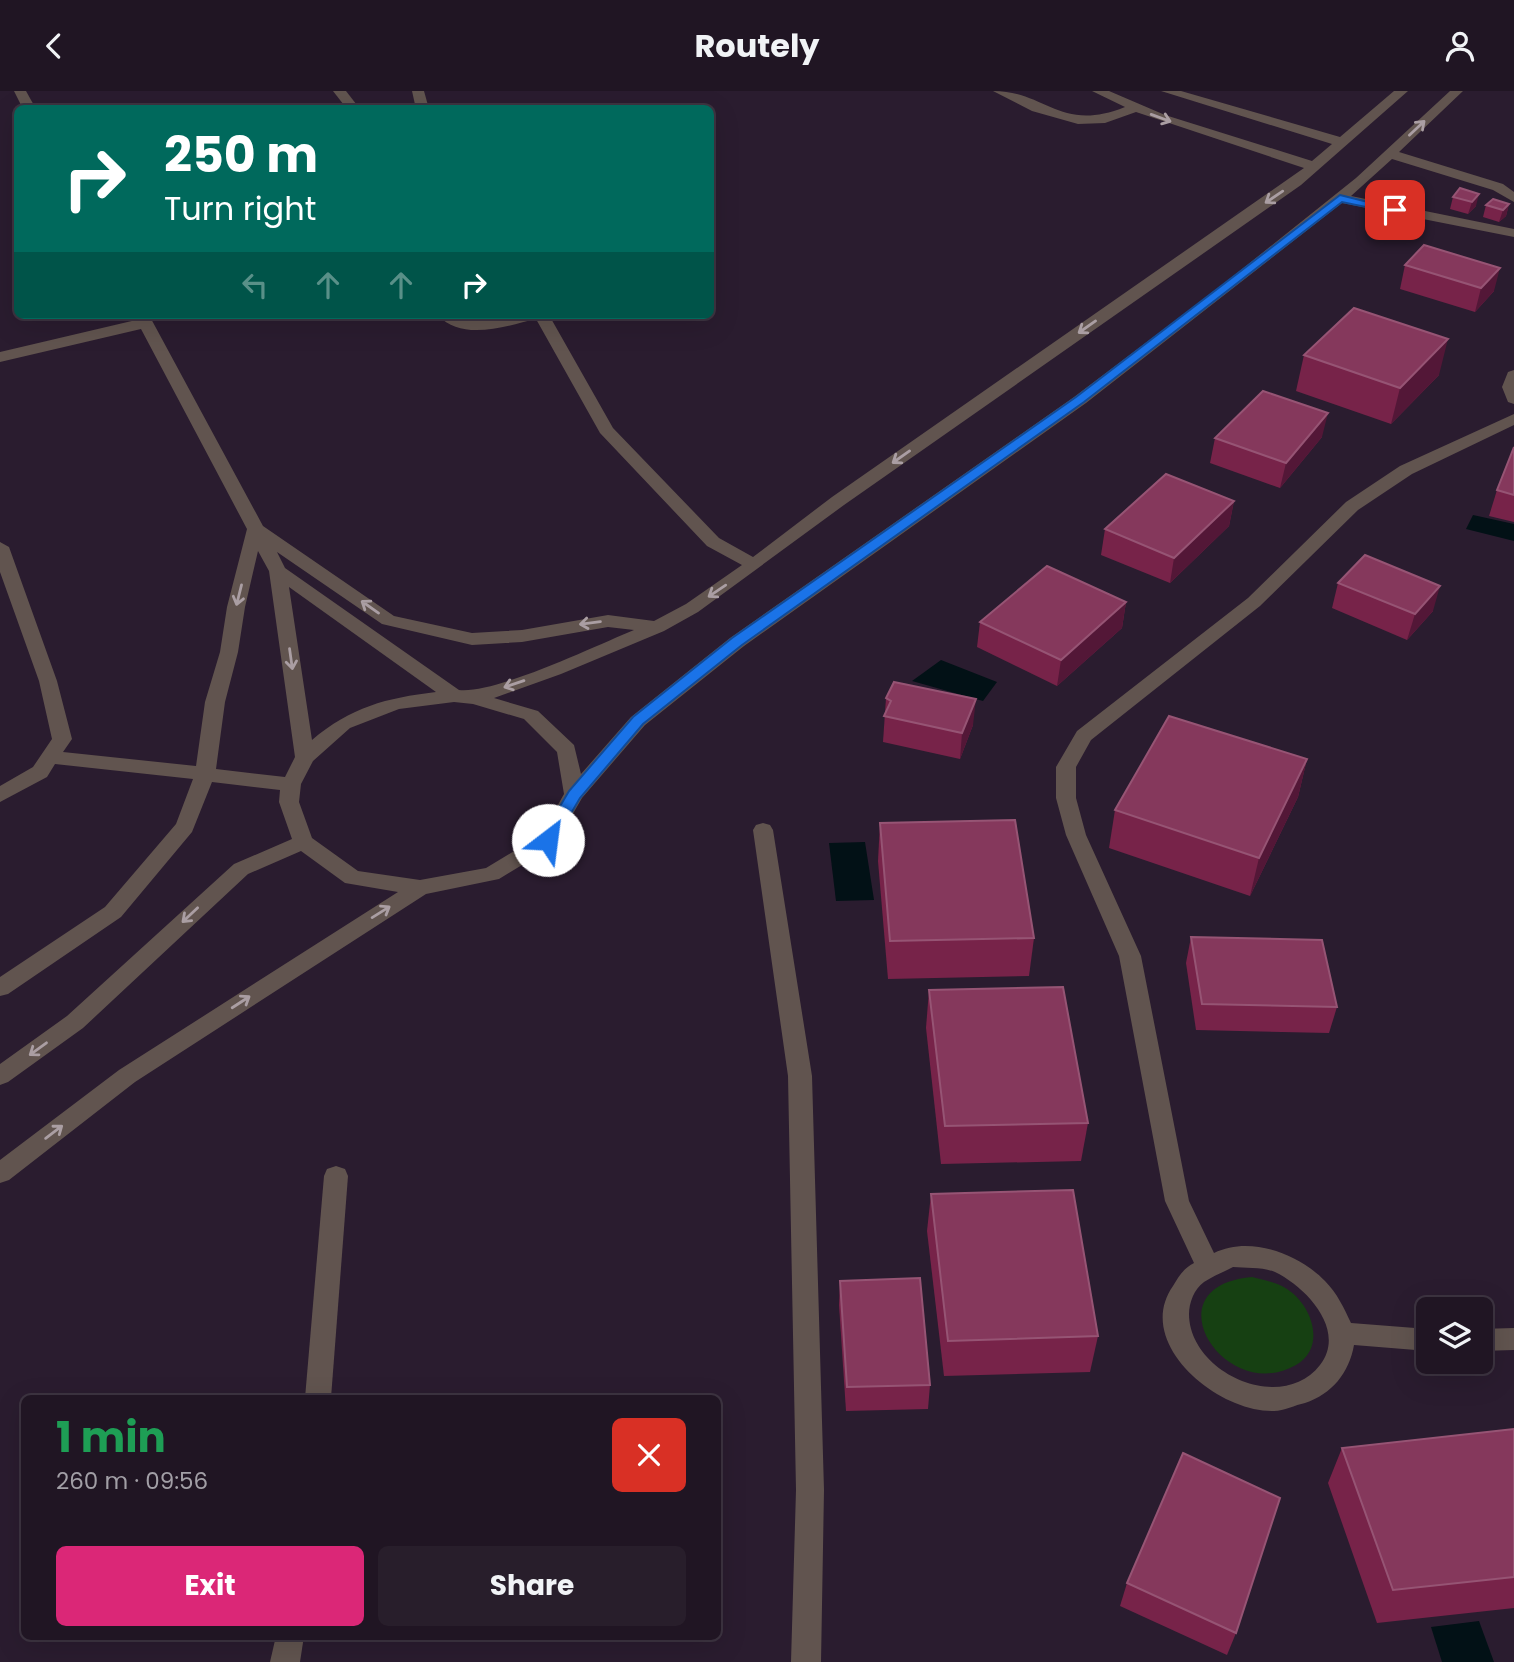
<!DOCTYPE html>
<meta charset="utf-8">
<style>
:root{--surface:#201523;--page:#281e2b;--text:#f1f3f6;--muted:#a29fa6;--line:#3d3441;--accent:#db2777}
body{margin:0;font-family:Poppins,sans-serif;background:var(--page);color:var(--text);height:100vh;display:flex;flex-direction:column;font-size:26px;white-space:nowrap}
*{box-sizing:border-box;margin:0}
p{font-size:23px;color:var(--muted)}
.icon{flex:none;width:38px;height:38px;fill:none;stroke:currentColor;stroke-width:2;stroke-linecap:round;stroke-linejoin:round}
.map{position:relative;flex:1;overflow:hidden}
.details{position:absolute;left:21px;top:1304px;width:700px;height:245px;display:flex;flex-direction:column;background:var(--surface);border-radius:10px;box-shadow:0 7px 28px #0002,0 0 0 2px var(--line)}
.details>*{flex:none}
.top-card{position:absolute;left:14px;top:14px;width:700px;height:214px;border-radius:10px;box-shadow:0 7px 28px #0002,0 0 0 2px var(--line);background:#00695c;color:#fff;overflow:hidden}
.tools{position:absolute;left:1416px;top:1206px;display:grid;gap:14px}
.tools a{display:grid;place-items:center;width:77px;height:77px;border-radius:10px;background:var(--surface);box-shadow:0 7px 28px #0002,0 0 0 2px var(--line);font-size:35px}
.pin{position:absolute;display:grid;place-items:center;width:60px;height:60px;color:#fff;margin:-30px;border-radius:14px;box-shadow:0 4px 10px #0006}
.me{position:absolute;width:77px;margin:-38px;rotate:30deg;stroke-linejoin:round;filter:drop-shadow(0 0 5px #0008)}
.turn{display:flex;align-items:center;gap:24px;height:147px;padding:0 35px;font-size:32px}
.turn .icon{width:91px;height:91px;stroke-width:2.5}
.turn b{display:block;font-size:49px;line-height:60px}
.lanes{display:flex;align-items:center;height:66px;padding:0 35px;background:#0003;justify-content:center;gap:35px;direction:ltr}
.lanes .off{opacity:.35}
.round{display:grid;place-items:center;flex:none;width:74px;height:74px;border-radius:10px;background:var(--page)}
.headline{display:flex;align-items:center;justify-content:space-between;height:119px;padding:0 35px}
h1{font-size:42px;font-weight:700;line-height:52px;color:#1e9e55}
.action{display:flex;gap:14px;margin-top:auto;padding:14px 35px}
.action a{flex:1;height:80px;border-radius:10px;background:var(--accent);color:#fff;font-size:28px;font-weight:700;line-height:80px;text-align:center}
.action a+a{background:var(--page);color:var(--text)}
header{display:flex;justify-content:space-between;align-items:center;height:91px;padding:0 35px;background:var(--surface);font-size:32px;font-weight:700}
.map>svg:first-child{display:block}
.green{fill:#164012}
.water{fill:#021116}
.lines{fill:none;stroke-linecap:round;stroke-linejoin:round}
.minor{fill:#61544f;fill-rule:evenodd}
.wall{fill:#772349}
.shaded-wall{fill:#531737}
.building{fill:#85385c;stroke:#965474;stroke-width:2}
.oneway{stroke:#aa9ea3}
.route{fill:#1a73e8;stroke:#114b97;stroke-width:2}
</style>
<header><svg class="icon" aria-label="back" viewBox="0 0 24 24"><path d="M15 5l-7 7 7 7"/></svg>Routely<svg class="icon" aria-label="person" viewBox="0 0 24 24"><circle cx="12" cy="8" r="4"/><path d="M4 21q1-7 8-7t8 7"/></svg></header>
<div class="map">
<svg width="1514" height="1571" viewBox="0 0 1514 1571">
<rect width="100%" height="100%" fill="#2a1c2f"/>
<!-- green -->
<path class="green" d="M 1252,1186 C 1264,1189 1276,1191 1287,1198 C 1312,1214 1327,1256 1296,1274 C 1225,1315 1148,1195 1252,1186 Z"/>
<!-- water -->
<g class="water">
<polygon points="1473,424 1514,433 1514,450 1466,438"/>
<polygon points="941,569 997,591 983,610 912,590"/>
<polygon points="865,751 874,809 836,810 829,752"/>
<polygon points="1479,1530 1494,1571 1442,1571 1431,1536"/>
</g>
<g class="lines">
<!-- minor -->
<g class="minor">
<polygon points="14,0 26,0 36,18 23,18"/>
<polygon points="333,0 346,0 360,18 347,18"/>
<polygon points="412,0 424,0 429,18 416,18"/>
<path d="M 993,0 C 1046,0 1060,42 1125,16 L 1092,0 L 1109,0 L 1165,24 L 1312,70 L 1332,53 L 1161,0 L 1181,0 L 1340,46 L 1394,0 L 1408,0 L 1301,94 L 844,414 L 698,521 L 664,540 L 561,583 L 494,607 L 538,620 L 574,654 L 581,683 L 631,626 L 730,547 L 1074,306 L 1217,198 L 1356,87 L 1450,0 L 1463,0 L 1399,61 L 1503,93 L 1514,101 L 1514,111 L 1493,99 L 1392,68 L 1351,105 L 1514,138 L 1514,146 L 1342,112 L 1086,312 L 744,555 L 645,634 L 582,707 L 555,754 L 499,788 L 426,803 L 135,991 L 9,1089 L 0,1092 L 0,1069 L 119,979 L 398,801 L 345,792 L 301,760 L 248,783 L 83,937 L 8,991 L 0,994 L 0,973 L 67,925 L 234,773 L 292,748 L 279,711 L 280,699 L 212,691 L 192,741 L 121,826 L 8,903 L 0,905 L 0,886 L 105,816 L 176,733 L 193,688 L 55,673 L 47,686 L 0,711 L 0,695 L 33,676 L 52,648 L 39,590 L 0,481 L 0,451 L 9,456 L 57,590 L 72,648 L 63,661 L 196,675 L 205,611 L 220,561 L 227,516 L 247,438 L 141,238 L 0,271 L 0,261 L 136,229 L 133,224 L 149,224 L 263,435 L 394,525 L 472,542 L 522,539 L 608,524 L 654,530 L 686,513 L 742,474 L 707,455 L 600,342 L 536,228 C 506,235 462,251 438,224 L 456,224 L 477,230 L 515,224 L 549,224 L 613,337 L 719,447 L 753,466 L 832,406 L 1304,77 L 1136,21 L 1105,32 L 1078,33 L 1032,20 ZM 258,460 L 269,480 L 295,666 L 285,686 L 216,678 L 225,611 L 238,561 L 245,516 ZM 277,461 L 382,533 L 472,554 L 522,551 L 608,536 L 634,539 C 595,555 496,603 459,599 L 285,477 ZM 289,496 L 436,601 C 386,607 351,616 312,649 ZM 454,611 L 473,613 L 524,628 L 557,661 L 564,703 L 541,744 L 486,777 L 420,789 L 358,780 L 312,747 L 299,711 L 301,693 L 313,670 L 350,637 L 399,618 Z"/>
<polygon points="1514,279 1514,313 1508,311 1502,296 1508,281"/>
<path d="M 1514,323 L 1514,334 L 1412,383 L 1358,419 L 1260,515 L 1091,649 L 1076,676 L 1076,707 L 1086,744 L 1141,865 L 1189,1110 L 1214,1162 C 1250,1144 1299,1163 1325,1190 C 1337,1202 1344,1217 1351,1232 L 1428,1238 L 1428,1260 L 1354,1254 C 1349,1282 1332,1303 1305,1312 C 1295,1314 1284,1320 1274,1320 C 1218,1322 1133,1252 1173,1195 C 1179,1185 1183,1178 1194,1172 L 1165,1110 L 1119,865 L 1066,744 L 1056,707 L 1056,676 L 1077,640 L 1248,507 L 1346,411 L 1400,375 ZM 1233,1176 C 1246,1177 1263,1176 1275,1181 C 1306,1196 1347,1239 1320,1274 C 1281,1324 1189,1281 1189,1223 C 1189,1212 1194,1198 1204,1191 C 1213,1185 1224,1181 1233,1176 Z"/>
<polygon points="763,732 770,734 773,739 812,985 824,1399 821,1571 791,1571 796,1399 788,985 753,739 756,734"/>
<polygon points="336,1075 345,1078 348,1085 331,1307 305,1307 324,1085 327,1078"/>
<polygon points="1514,1237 1514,1259 1480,1260 1480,1238"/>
<polygon points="276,1545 304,1545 300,1571 270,1571"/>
</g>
</g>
<!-- wall -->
<g class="wall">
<polygon points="1460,97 1476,115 1468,123 1450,118 1453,106"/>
<polygon points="1509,113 1506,125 1499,131 1483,126 1486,114"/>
<polygon points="1405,174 1494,200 1475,221 1400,198"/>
<polygon points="1304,264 1439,284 1391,333 1296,300"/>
<polygon points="1322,346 1280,397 1210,372 1215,347"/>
<polygon points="1514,356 1514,431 1489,425 1497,399"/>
<polygon points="1234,410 1229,435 1170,492 1101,464 1105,438"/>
<polygon points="1338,492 1433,520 1407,549 1332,517"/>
<polygon points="1126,511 1122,537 1057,595 977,556 980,531"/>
<polygon points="886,607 973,634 960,668 883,651"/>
<polygon points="1307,668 1298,706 1250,805 1109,757 1115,719"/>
<polygon points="880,732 1034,847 1029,885 888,888 878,770"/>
<polygon points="1191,846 1337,916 1329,942 1196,939 1186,872"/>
<polygon points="929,899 1088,1032 1081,1070 941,1073 926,937"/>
<polygon points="931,1103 1098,1245 1090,1281 944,1285 927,1140"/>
<polygon points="840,1190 930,1294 928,1318 846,1320 839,1214"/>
<polygon points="1514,1338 1514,1517 1377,1532 1328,1392 1342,1357"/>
<polygon points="1127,1492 1236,1542 1227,1564 1120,1515"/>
</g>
<!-- shaded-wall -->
<g class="shaded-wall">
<polygon points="1479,103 1476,115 1468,123 1472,111"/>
<polygon points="1509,113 1506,125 1499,131 1503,119"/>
<polygon points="1500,177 1494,200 1475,221 1481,197"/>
<polygon points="1448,248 1439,284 1391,333 1400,297"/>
<polygon points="1328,322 1322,346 1280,397 1286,372"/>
<polygon points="1234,410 1229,435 1170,492 1174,467"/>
<polygon points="1440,495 1433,520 1407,549 1415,523"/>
<polygon points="1126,511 1122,537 1057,595 1061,569"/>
<polygon points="976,608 973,634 960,668 962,642"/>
<polygon points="1307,668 1298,706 1250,805 1259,767"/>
</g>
<!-- building -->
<g class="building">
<polygon points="1460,97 1479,103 1472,111 1453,106"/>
<polygon points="1493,108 1509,113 1503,119 1486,114"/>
<polygon points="1424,154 1500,177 1481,197 1405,174"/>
<polygon points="1354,217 1448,248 1400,297 1304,264"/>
<polygon points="1263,300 1328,322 1286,372 1215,347"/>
<polygon points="1514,356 1514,404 1497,399"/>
<polygon points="1166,383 1234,410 1174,467 1105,438"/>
<polygon points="1365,464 1440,495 1415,523 1338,492"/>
<polygon points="1047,475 1126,511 1061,569 980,531"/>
<polygon points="894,591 976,608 962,642 884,625 891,610 886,607"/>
<polygon points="1169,625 1307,668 1259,767 1115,719"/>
<polygon points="1015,729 1034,847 890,850 880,732"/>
<polygon points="1191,846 1322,849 1337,916 1202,913"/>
<polygon points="1063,896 1088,1032 945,1035 929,899"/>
<polygon points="1073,1099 1098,1245 948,1250 931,1103"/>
<polygon points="920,1187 930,1294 847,1296 840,1190"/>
<polygon points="1514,1338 1514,1486 1393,1499 1342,1357"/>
<polygon points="1183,1362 1280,1407 1236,1542 1127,1492"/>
</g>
<!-- one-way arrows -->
<defs><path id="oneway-shaft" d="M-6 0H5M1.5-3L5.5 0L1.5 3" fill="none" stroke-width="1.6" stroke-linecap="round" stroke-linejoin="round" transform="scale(1.75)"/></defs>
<g class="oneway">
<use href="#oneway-shaft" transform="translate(1161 27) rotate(20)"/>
<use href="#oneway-shaft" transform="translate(1417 37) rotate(-43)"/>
<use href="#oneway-shaft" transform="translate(1274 106) rotate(146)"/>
<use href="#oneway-shaft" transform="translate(1087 236) rotate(145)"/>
<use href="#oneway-shaft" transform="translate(901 366) rotate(145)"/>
<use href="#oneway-shaft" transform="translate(717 500) rotate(146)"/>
<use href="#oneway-shaft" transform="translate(239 504) rotate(104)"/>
<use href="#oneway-shaft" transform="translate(370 516) rotate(-145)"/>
<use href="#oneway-shaft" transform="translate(590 532) rotate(173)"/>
<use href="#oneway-shaft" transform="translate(291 568) rotate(82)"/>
<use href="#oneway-shaft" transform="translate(514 593) rotate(161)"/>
<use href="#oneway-shaft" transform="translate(381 821) rotate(-32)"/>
<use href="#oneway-shaft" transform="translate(190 824) rotate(137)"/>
<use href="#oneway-shaft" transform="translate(241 911) rotate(-33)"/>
<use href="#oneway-shaft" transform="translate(38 958) rotate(144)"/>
<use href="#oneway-shaft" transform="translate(54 1041) rotate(-37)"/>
</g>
<!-- route -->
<polygon class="route" points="1340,104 1400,119 1395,122 1342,111 1084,311 742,554 643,633 580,707 553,753 542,753 540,749 569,700 633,626 732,547 1076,306"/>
</svg>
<div class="tools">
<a><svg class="icon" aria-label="layers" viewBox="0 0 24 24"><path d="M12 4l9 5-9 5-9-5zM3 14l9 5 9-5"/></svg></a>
</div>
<div class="pin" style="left:1395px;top:119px;background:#d93025"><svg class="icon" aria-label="arrive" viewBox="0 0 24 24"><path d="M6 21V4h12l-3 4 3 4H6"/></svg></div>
<svg class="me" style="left:548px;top:749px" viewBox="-20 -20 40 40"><circle r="19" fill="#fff"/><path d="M0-13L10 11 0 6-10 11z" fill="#1a73e8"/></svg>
<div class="top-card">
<div class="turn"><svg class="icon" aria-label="right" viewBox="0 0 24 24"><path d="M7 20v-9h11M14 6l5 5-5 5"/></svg><div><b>250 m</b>Turn right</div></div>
<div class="lanes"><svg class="icon off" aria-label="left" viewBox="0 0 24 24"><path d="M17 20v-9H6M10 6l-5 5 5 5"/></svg><svg class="icon off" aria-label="ahead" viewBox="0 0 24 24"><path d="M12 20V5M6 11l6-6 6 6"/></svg><svg class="icon off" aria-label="ahead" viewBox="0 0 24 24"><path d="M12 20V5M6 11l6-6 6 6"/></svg><svg class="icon" aria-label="right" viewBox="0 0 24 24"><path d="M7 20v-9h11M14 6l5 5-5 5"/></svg></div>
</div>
<section class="details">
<div class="headline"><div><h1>1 min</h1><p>260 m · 09:56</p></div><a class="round" style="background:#d93025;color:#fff"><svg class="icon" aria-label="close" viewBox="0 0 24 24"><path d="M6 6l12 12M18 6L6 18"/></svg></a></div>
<div class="action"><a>Exit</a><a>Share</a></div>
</section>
</div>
